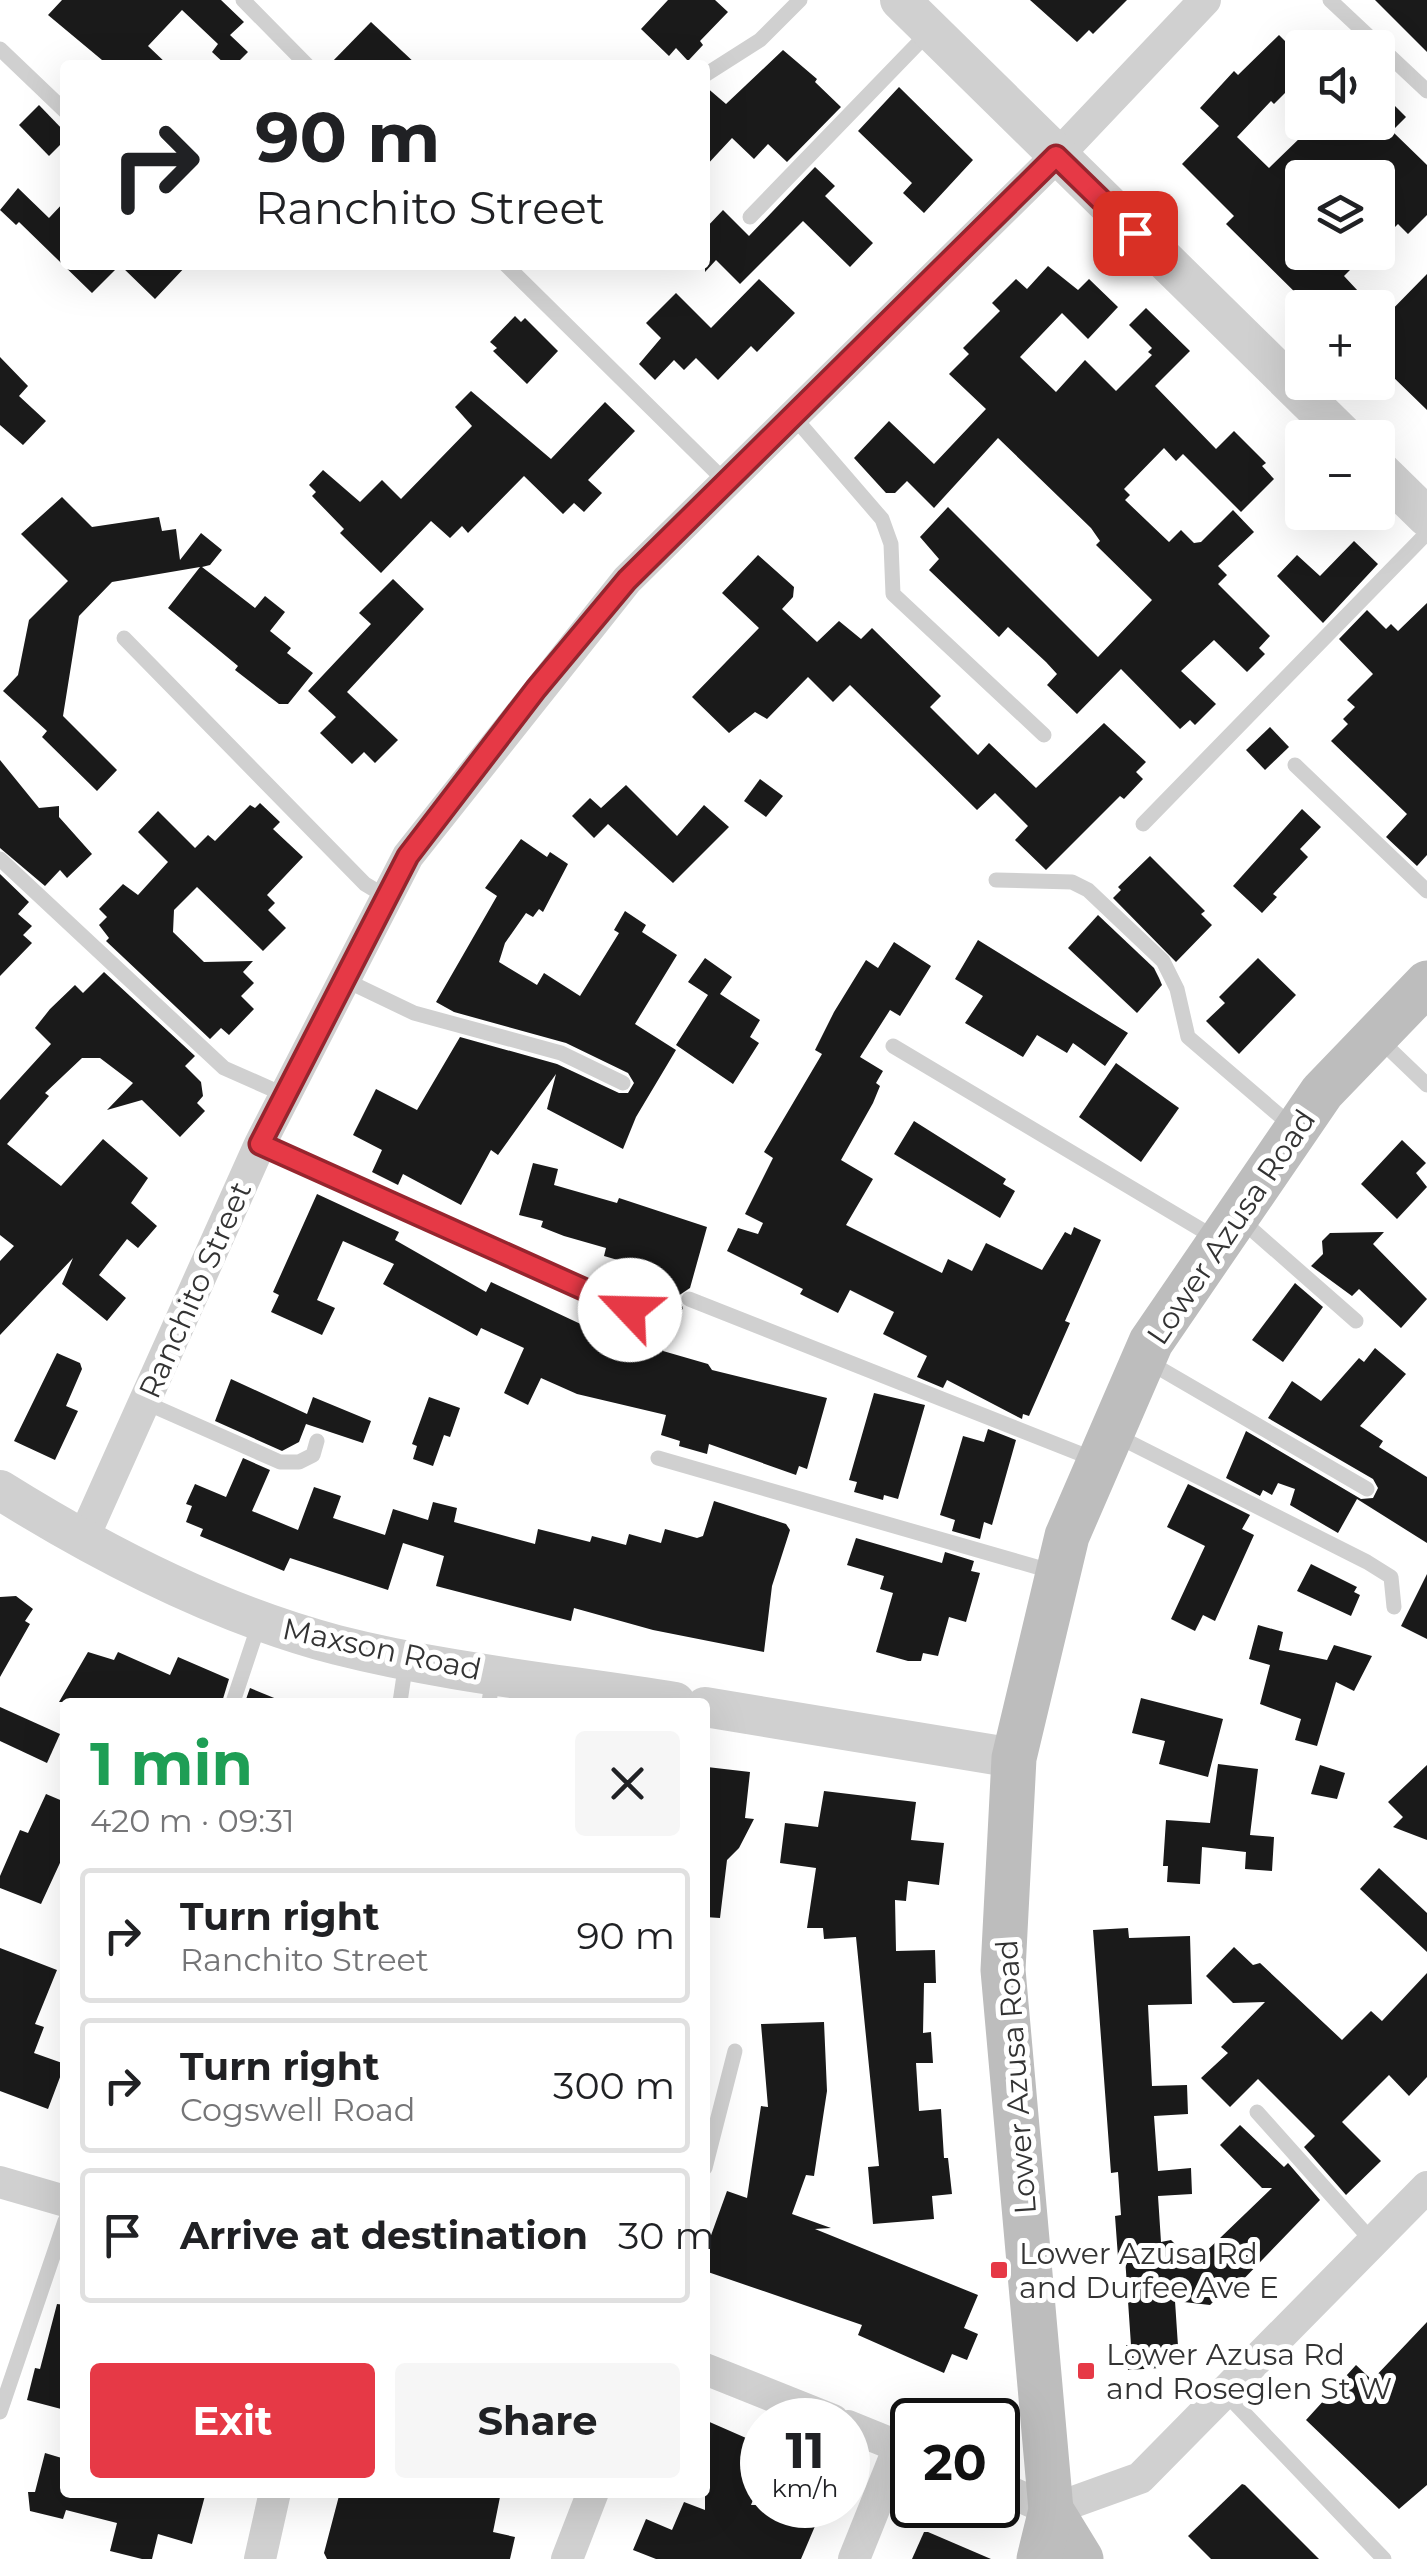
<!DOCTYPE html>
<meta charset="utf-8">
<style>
:root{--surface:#fff;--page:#f6f6f6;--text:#202124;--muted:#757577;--line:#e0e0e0;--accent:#e63946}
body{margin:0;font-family:Montserrat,sans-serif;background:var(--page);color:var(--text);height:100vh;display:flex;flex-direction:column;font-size:38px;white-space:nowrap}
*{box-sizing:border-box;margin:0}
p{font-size:32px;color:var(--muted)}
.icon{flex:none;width:55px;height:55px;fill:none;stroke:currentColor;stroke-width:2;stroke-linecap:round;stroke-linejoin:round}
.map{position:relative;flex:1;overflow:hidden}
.sheet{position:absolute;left:60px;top:1698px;width:650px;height:800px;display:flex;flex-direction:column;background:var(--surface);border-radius:10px;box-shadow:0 10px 40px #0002}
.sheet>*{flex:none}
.top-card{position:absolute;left:60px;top:60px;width:650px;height:210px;border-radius:10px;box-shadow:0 10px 40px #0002;background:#fff;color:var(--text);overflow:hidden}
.controls{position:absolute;left:1285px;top:30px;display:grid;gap:20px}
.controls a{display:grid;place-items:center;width:110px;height:110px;border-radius:10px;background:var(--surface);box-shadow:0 10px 40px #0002;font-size:50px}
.speed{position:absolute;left:740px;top:2398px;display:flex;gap:20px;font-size:50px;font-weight:700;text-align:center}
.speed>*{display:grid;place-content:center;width:130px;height:130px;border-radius:50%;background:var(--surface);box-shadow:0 10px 40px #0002;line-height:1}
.speed small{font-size:25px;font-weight:400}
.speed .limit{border:5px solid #111;border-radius:15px;background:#fff;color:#111}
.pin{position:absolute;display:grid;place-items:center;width:85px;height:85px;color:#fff;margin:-42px;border-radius:20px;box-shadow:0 5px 15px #0006}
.me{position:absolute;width:110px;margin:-55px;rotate:294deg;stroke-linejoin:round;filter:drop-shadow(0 0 8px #0008)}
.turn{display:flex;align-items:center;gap:35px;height:210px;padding:0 30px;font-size:45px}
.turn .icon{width:130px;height:130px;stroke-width:2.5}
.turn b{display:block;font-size:70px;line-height:85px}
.round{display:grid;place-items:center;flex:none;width:105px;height:105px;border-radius:10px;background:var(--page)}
.headline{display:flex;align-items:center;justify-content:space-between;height:170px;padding:0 30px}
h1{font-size:60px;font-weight:700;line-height:75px;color:#1e9e55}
.action{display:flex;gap:20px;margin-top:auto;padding:20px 30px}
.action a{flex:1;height:115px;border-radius:10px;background:var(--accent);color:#fff;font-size:40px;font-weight:700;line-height:115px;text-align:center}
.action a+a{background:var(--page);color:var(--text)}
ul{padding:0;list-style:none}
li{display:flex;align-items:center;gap:30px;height:135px;margin:0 20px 15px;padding:0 10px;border:5px solid var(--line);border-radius:10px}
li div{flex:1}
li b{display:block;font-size:38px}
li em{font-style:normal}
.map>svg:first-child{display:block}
.building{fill:#1a1a1a}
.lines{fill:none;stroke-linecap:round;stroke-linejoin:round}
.service{stroke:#d0d0d0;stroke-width:15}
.minor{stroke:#d0d0d0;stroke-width:32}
.tertiary{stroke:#d0d0d0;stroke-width:40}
.secondary{stroke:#bdbdbd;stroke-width:45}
.route-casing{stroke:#96252e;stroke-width:25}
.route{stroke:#e63946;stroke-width:18}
.poi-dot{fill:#e63946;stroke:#fff;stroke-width:4}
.labels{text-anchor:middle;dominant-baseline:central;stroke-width:10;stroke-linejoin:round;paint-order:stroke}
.street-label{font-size:30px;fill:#333;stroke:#fff}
.poi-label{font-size:30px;fill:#333;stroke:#fff;text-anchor:start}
</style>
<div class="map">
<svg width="1427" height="2559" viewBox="0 0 1427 2559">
<rect width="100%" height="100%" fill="#fff"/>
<!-- building -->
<g class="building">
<polygon points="62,0 221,0 244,22 230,35 248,52 235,65 226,65 212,52 218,44 182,10 148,46 168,65 108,65 48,15"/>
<polygon points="668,0 715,0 728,12 700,41 703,45 688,61 676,48 669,56 641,29"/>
<polygon points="1030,0 1127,0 1093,34 1089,30 1077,42"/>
<polygon points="1375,0 1427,0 1427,52"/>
<polygon points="371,22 417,65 329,65"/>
<polygon points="1279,35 1302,58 1302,76 1274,104 1271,101 1237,137 1269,168 1304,134 1293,122 1334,122 1350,138 1363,122 1378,122 1378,114 1390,101 1406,117 1392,131 1427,165 1427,215 1408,234 1398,224 1378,244 1378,178 1302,178 1302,252 1368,252 1344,276 1358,291 1341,308 1311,308 1226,224 1234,216 1182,164 1219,126 1200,108 1234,71 1238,75"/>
<polygon points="783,50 817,79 815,82 841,107 787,162 768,144 754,159 732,138 705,167 705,86 726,104"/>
<polygon points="899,87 973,160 924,213 903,193 912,183 858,131"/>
<polygon points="39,105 65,132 65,140 49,156 19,125"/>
<polygon points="815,167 835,186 825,196 873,243 850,267 803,221 740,284 716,260 705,272 705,229 723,210 749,236"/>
<polygon points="18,188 49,218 65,201 65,265 187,265 155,299 120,265 92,293 19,222 16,225 0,210"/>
<polygon points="1048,266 1078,290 1089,279 1118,307 1088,339 1062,313 1020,357 1056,392 1085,360 1116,391 1152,355 1148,352 1152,348 1129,325 1146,308 1190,351 1155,386 1216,449 1234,431 1266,463 1262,466 1274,479 1241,512 1183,454 1176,461 1164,448 1124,489 1130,495 1125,500 1169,542 1181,530 1194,543 1201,542 1233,510 1254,532 1218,566 1227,575 1218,584 1270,636 1259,648 1265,654 1247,672 1214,640 1181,671 1216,704 1195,725 1190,720 1180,729 1121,669 1077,714 1047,685 1057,674 1046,662 1008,627 999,637 929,570 939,559 920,537 948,507 1098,657 1152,600 1096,545 1100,541 1091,528 998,438 934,508 907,481 895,493 886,493 854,458 889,421 934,464 986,409 949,374 969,354 963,348 1000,311 992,303 1016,279 1027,289"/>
<polygon points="1427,274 1427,410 1390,374 1378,385 1378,324"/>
<polygon points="759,279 795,313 757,352 751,346 718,380 696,358 684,370 674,360 655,380 639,364 661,338 646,323 676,293 711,328"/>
<polygon points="515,316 521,322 525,318 558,351 527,384 493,351 497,348 490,342"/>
<polygon points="0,357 28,386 19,396 46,421 23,445 0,425"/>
<polygon points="471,391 551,459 605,402 635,431 588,480 602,493 584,512 574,503 563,514 524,476 468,533 462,526 450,538 431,521 381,573 340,533 344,529 312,496 316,492 309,485 323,470 360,502 382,480 401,499 472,426 455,407"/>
<polygon points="62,497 92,527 159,517 162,531 176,529 180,560 201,533 222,550 210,565 202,567 255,608 265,596 285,612 270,631 291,648 287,653 313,673 288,704 279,704 235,670 238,666 168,608 200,567 112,582 79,616 63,716 117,770 97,791 42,737 47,731 3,691 18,675 29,620 68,581 21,534"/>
<polygon points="1354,541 1378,564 1323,623 1277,576 1297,555 1320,576"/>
<polygon points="758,555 794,587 793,597 782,609 817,642 839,621 861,639 872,628 941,696 930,707 978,755 989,743 1036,788 1104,723 1146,762 1136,772 1143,779 1124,799 1120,796 1046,870 1015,840 1028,826 995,793 977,810 850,685 833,702 808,677 767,719 755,712 729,733 692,697 759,628 722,593"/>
<polygon points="393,579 424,609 347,692 398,740 375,763 364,752 352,764 320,733 336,717 308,691 371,624 359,613"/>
<polygon points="1427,603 1427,855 1417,866 1386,837 1407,814 1331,741 1348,724 1343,719 1355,707 1347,700 1373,674 1339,639 1367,610 1386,629 1391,624 1398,631"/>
<polygon points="1270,727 1289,747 1265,770 1246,750"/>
<polygon points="0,760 39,808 59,806 59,817 92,854 67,878 60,870 45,886 0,848"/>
<polygon points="760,779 783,796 766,817 744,801"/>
<polygon points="626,785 677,836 704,805 729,827 673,883 608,824 594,838 572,816 590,798 601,808"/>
<polygon points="260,803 280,822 273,829 303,857 267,895 275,903 268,910 286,928 263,951 197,887 174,910 173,932 204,962 253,961 243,972 254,983 241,996 254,1009 229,1035 221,1028 210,1039 106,941 109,938 99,925 107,917 99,909 123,884 138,895 168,862 138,832 158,811 195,848 208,835 215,841 250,805 255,808"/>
<polygon points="1302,809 1321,827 1300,849 1308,857 1273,894 1277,897 1262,913 1233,886"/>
<polygon points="521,839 547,857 550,852 568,864 543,912 539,909 533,917 526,913 505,943 499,962 537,985 544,973 580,996 619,933 614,930 625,911 646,925 642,932 677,955 635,1024 676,1050 636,1117 623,1149 547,1109 556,1074 498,1155 491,1150 461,1205 403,1174 398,1185 372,1172 382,1150 353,1135 376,1089 417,1110 460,1037 557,1064 619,1093 628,1093 634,1083 628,1073 566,1043 454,1012 436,1002 497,896 485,888"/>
<polygon points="1150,856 1205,911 1201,914 1212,925 1176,962 1113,898 1121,890 1118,887"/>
<polygon points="0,874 29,902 18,914 32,926 23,935 32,943 0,976"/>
<polygon points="1098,915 1154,968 1159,978 1162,985 1137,1013 1068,948"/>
<polygon points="978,940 1128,1033 1105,1066 1073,1043 1067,1053 1037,1035 1023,1057 965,1023 983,996 955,979"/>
<polygon points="894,942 931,966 900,1016 890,1010 860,1057 883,1071 876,1083 880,1086 873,1103 841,1160 873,1179 846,1225 942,1273 948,1259 972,1271 986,1243 1042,1270 1065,1232 1071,1235 1074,1227 1101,1240 1065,1321 1070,1323 1029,1416 1023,1414 1022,1419 947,1380 943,1388 917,1377 927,1356 883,1334 894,1312 850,1290 838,1313 800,1294 803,1289 727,1251 738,1228 758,1234 763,1223 745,1214 773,1158 764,1152 822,1054 815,1050 834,1012 866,960 878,968"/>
<polygon points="705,958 732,977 720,994 760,1020 750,1037 759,1043 733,1084 676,1045 708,995 688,982"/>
<polygon points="1258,958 1296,995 1239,1054 1206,1021 1225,1003 1219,997"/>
<polygon points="104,972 195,1056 185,1066 201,1082 203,1096 197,1103 205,1111 180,1137 142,1100 107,1110 133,1083 100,1058 82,1058 45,1093 49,1096 7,1144 61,1186 103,1139 148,1178 131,1203 157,1226 138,1248 127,1239 99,1275 126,1298 107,1321 62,1284 73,1258 0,1335 0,1261 14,1246 0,1235 0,1100 51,1044 35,1028 50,1009 75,985 83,993"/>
<polygon points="1116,1063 1179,1108 1141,1162 1079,1117"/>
<polygon points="914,1121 1006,1179 1003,1184 1015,1191 1000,1218 894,1154"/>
<polygon points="1402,1140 1426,1163 1416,1173 1427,1187 1397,1219 1361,1184"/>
<polygon points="533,1163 558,1169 554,1185 617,1203 619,1198 707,1227 690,1288 678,1296 683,1308 663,1351 708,1364 712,1370 827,1398 807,1469 799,1466 796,1475 709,1444 707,1454 679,1446 680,1441 661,1435 666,1415 577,1394 541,1378 528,1405 504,1393 524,1348 481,1328 477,1336 383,1284 394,1264 343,1241 317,1300 335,1308 322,1335 271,1312 279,1295 273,1292 317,1194 399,1232 395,1240 486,1292 491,1282 634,1349 666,1279 627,1268 628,1263 604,1256 606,1248 564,1236 541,1227 543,1221 519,1215"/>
<polygon points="1384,1232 1373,1244 1427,1299 1401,1328 1359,1289 1352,1296 1311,1266 1323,1254 1322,1241 1330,1233"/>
<polygon points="1295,1283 1323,1307 1283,1362 1252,1340"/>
<polygon points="1375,1348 1406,1374 1360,1426 1383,1441 1379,1447 1427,1477 1427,1543 1357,1499 1338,1533 1290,1505 1295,1489 1278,1483 1272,1495 1263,1490 1260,1496 1226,1478 1246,1431 1361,1499 1373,1498 1378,1488 1373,1479 1268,1418 1292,1381 1321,1401 1359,1358 1364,1362"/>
<polygon points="57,1353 80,1363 82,1369 66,1406 78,1411 55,1460 14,1441"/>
<polygon points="231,1379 307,1414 313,1397 371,1421 363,1443 306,1424 299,1442 282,1451 215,1421"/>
<polygon points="874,1393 925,1405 898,1499 884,1495 883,1500 854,1492 857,1482 849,1480"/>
<polygon points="429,1397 460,1408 450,1437 444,1435 433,1466 413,1459 417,1446 412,1444"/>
<polygon points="988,1429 1016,1440 992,1525 984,1522 980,1539 952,1531 955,1520 940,1515 963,1436 984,1442"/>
<polygon points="243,1458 270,1470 252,1511 298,1530 314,1487 341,1496 333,1518 385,1535 393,1509 428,1520 433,1502 457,1508 454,1522 535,1544 538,1529 590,1542 592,1536 626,1545 629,1534 661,1543 665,1529 697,1538 703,1536 714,1501 786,1524 790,1530 772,1586 764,1652 653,1630 574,1608 571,1621 436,1586 444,1556 403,1543 388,1590 290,1558 284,1571 200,1536 203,1529 186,1522 192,1506 186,1504 195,1484 226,1497"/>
<polygon points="1188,1484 1250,1515 1242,1529 1254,1535 1215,1621 1203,1615 1195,1631 1171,1619 1205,1546 1167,1527"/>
<polygon points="856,1538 942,1563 945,1552 974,1561 971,1571 980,1573 966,1622 949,1617 938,1656 923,1653 921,1661 908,1661 876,1652 893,1593 880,1589 884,1576 847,1565"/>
<polygon points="1311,1564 1357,1587 1354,1592 1360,1595 1351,1616 1297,1591"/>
<polygon points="1427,1574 1427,1639 1401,1626"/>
<polygon points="16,1596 33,1609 25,1621 30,1624 0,1677 0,1597"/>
<polygon points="1258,1625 1283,1632 1279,1650 1327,1660 1334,1645 1372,1656 1354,1691 1336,1682 1317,1746 1295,1740 1301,1719 1260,1704 1270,1665 1249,1659"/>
<polygon points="88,1652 114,1660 118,1652 170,1675 178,1657 229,1679 222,1702 59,1702"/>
<polygon points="250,1688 284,1702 245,1702"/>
<polygon points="1141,1698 1223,1719 1208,1777 1159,1764 1165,1741 1132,1733"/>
<polygon points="0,1707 60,1734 47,1763 0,1741"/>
<polygon points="1218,1764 1258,1769 1250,1835 1274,1837 1272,1871 1245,1869 1246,1852 1202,1847 1200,1884 1167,1882 1168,1866 1163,1866 1166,1820 1210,1823"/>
<polygon points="1320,1765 1345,1773 1337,1799 1311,1794"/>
<polygon points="1427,1765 1427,1840 1393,1827 1403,1817 1388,1802"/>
<polygon points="707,1767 750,1772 745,1818 754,1819 739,1848 727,1860 720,1918 705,1917"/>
<polygon points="824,1791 916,1802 911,1840 944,1843 939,1885 908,1881 906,1901 895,1900 896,1951 935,1950 936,1983 924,1983 923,2033 931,2032 933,2063 916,2063 919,2111 941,2109 944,2158 948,2158 952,2194 932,2196 934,2219 873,2224 868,2167 879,2166 856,1937 824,1939 823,1928 807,1928 816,1868 780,1863 785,1823 818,1827"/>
<polygon points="46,1794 65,1802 65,1852 41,1904 0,1888 0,1876 20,1830 28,1833"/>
<polygon points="1379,1868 1427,1913 1427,1952 1360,1889"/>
<polygon points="1128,1928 1129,1938 1190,1936 1192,2004 1148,2005 1152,2086 1187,2085 1188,2114 1154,2116 1158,2171 1191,2168 1192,2194 1158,2196 1161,2242 1171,2240 1194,2263 1272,2188 1262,2188 1220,2145 1240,2125 1284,2167 1288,2163 1320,2200 1234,2289 1230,2285 1210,2305 1175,2301 1178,2346 1170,2361 1160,2368 1128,2370 1126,2345 1131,2345 1125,2257 1118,2257 1115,2216 1121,2215 1118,2172 1111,2173 1093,1930"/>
<polygon points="1234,1947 1253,1965 1260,1963 1342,2040 1371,2011 1382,2021 1427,1973 1427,2077 1409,2096 1389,2075 1342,2122 1381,2161 1346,2195 1304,2147 1315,2136 1258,2079 1230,2107 1201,2078 1228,2053 1221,2047 1265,2002 1233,2003 1206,1976"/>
<polygon points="0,1948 57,1970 35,2024 44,2027 34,2053 65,2064 48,2109 0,2091"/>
<polygon points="824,2022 827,2091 814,2176 806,2175 792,2214 831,2228 815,2229 978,2295 964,2328 978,2334 967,2360 952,2354 944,2373 858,2335 862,2325 705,2271 705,2252 727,2191 747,2198 761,2106 768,2107 761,2024"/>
<polygon points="57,2304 65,2305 65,2410 27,2400 35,2368 40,2369"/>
<polygon points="1427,2322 1427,2485 1399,2509 1306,2420 1356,2365 1372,2380"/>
<polygon points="705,2420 762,2445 762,2477 751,2505 824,2505 801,2559 656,2559 633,2550 646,2519 672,2530 684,2502 705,2510"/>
<polygon points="45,2453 65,2459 65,2492 206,2492 192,2544 158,2534 152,2559 142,2559 110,2551 117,2523 66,2510 63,2519 30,2511 28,2492 35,2492"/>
<polygon points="1242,2484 1245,2485 1319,2559 1211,2559 1188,2536"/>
<polygon points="340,2492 501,2492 493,2532 515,2537 510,2559 327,2559 324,2553"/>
<polygon points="924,2532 928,2532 991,2559 912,2559"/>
</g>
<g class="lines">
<!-- service -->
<g class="service">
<polyline points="243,0 307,65"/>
<polyline points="1330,0 1427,91"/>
<polyline points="0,49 65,111"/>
<polyline points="705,75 760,40 800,0"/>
<polyline points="750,217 928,33"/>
<polyline points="506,265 726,482"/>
<polyline points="793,416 882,519 891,544 893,594 1044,735"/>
<polyline points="124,638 365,884 385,896"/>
<polyline points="1295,765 1427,891"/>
<polyline points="1143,824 1427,533"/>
<polyline points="0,859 224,1068 285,1095"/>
<polyline points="996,880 1072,882 1088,890 1163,961 1177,989 1188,1037 1293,1127"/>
<polyline points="343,979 414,1013 561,1053 623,1083"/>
<polyline points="1379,1039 1427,1085"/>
<polyline points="893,1046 1217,1239"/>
<polyline points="260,1144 629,1310"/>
<polyline points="1240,1219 1356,1321"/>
<polyline points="689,1299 1096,1460"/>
<polyline points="1147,1361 1367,1489"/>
<polyline points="144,1402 280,1462 299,1462 313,1455 317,1441"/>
<polyline points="1115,1435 1367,1562 1391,1577 1394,1607"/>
<polyline points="658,1458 1054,1572"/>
<polyline points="233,1702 260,1621"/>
<polyline points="400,1702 406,1662"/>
<polyline points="489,1702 493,1677"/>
<polyline points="1257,2112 1373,2242"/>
<polyline points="705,2168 735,2051"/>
<polyline points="1225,2393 1384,2559"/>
<polyline points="0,2412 65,2221"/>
</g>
<!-- minor -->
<g class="minor">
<polyline points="82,1541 260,1144 408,856 627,580 1057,156 1205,0"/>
<polyline points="0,2182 65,2201"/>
<polyline points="705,2369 833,2420"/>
<polyline points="848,2426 912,2452"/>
<polyline points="998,2487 1051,2510 1140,2478 1427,2187"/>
<polyline points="260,2559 275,2492"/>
<polyline points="567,2559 593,2492"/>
<polyline points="854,2559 899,2447"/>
</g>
<!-- tertiary -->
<g class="tertiary">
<polyline points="900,0 1346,438"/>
<polyline points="1378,469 1427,517"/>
<path d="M 0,1490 C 104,1555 218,1614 337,1645 C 447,1673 563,1684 675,1702"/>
<polyline points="705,1707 1014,1758"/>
</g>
<!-- secondary -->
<g class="secondary">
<polyline points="1051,2510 1081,2559"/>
<polyline points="1039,2559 1051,2510 1003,1970 1014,1758 1067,1536 1151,1342 1322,1092 1427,983"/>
</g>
</g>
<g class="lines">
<!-- route casing -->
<g class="route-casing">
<polyline id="route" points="630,1310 260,1144 408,856 536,689 627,580 1056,156 1135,233"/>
</g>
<!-- route -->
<use href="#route" class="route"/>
</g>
<!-- markers -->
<g class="poi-dot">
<rect x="989" y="2260" width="20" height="20" rx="5"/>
<rect x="1076" y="2361" width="20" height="20" rx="5"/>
</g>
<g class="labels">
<!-- street labels -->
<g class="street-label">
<text transform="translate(1231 1227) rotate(-56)">Lower Azusa Road</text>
<text transform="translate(195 1290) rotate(-66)">Ranchito Street</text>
<text transform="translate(382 1649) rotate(12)">Maxson Road</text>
<text transform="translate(1016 2077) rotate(-94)">Lower Azusa Road</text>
</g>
<!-- poi labels -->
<g class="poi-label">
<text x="1019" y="2253">Lower Azusa Rd<tspan x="1019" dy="34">and Durfee Ave E</tspan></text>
<text x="1106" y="2354">Lower Azusa Rd<tspan x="1106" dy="34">and Roseglen St W</tspan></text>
</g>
</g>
</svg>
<div class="controls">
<a><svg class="icon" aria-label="sound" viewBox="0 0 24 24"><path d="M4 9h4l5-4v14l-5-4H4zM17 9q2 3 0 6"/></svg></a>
<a><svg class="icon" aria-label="layers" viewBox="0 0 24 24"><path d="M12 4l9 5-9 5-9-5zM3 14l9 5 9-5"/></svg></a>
<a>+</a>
<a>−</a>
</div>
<div class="speed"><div>11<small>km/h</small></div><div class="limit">20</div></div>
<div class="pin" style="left:1135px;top:233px;background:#d93025"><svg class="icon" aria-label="arrive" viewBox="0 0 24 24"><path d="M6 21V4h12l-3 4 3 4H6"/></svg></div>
<svg class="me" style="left:630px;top:1310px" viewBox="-20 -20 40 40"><circle r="19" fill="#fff"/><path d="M0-13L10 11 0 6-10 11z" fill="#e63946"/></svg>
<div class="top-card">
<div class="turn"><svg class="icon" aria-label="right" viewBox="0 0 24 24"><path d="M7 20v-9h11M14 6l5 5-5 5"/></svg><div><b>90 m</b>Ranchito Street</div></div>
</div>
<section class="sheet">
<div class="headline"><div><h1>1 min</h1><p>420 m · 09:31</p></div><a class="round"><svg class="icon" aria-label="close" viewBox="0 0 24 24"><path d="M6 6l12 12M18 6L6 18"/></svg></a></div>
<ul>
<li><svg class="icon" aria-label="right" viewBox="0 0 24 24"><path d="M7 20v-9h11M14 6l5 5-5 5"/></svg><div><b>Turn right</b><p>Ranchito Street</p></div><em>90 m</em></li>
<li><svg class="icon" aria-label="right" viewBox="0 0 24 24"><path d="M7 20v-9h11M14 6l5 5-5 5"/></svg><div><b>Turn right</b><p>Cogswell Road</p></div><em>300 m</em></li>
<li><svg class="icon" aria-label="arrive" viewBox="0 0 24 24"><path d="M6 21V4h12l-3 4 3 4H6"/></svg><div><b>Arrive at destination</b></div><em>30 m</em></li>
</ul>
<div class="action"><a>Exit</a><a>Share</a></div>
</section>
</div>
